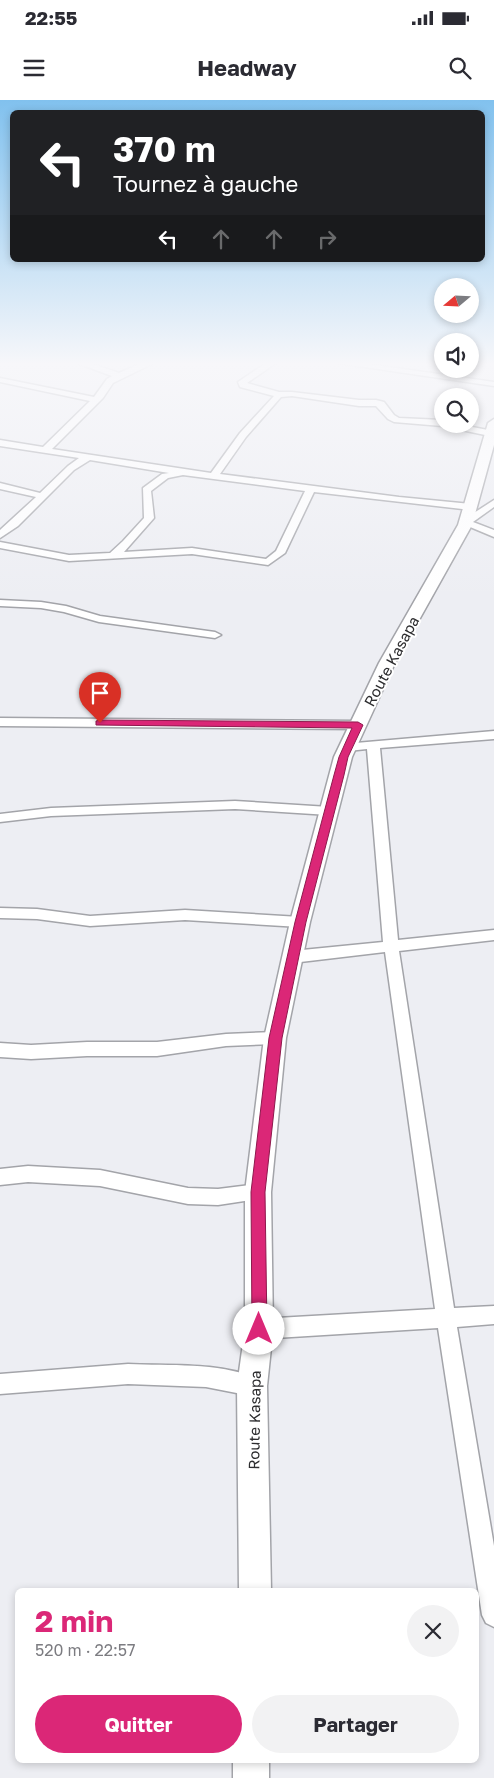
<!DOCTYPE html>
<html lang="fr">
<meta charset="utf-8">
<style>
:root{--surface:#fff;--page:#f2f2f3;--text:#2b2b33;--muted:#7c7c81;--accent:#db2777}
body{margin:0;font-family:"Golos Text",sans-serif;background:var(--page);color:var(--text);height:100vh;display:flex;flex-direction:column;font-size:19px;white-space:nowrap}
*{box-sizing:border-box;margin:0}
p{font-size:16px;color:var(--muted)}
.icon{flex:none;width:28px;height:28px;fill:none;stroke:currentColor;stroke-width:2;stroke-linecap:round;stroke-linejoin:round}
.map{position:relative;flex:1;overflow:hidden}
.drawer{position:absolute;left:15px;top:1488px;width:464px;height:175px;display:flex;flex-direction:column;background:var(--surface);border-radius:8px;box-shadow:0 2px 8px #0003}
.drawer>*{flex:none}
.top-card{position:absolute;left:10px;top:10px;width:475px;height:152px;border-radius:8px;box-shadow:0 2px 8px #0003;background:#202124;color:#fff;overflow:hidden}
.needle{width:32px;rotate:251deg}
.fabs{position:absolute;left:434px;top:178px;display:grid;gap:10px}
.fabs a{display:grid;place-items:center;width:45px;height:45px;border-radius:50%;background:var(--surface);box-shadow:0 2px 8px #0003;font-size:25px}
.pin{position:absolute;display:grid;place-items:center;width:42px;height:42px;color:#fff;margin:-51px -21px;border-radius:50% 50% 50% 0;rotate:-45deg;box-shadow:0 0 5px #0007}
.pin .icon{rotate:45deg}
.me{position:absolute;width:55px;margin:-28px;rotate:0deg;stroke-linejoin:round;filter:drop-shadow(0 0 4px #0008)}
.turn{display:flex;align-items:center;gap:18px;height:105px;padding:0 20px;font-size:22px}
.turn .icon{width:65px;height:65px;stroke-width:2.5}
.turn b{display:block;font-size:35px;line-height:42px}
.lanes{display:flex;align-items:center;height:48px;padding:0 20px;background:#0003;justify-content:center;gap:25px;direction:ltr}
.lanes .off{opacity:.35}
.round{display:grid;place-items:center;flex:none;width:52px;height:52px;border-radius:26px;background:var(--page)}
.overview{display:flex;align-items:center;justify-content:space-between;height:85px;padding:0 20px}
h1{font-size:30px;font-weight:700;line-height:38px;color:var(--accent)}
.cta{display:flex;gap:10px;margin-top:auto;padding:10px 20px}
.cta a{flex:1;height:58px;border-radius:30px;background:var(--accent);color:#fff;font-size:20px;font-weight:700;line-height:58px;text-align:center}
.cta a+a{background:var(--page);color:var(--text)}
.status{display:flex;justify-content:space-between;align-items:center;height:35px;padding:0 25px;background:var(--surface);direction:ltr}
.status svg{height:14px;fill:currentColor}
header{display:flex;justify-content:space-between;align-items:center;height:65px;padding:0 20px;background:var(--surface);font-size:22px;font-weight:700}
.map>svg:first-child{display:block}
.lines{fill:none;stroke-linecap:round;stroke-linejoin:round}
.street-casing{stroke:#a3a4a9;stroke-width:3}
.secondary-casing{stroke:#a3a4a9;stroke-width:3}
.street{fill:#fff;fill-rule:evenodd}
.secondary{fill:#fff;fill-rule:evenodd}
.route{fill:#db2777;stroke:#8e194d}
.labels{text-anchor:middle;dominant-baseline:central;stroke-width:4;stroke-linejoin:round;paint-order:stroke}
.street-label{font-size:15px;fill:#2d2d2f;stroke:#fff}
</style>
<div class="status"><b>22:55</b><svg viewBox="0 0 49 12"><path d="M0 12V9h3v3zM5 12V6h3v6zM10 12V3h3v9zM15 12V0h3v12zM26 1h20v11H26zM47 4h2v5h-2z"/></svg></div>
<header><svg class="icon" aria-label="menu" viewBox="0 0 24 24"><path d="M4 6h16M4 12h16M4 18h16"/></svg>Headway<svg class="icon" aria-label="search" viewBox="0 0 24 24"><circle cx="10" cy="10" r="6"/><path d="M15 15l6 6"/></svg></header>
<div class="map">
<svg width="494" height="1678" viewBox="0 0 494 1678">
<rect width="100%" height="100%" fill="#edeef3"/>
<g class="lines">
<!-- street casing -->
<g class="street-casing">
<g id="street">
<path d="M 77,263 L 90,263 L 119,273 L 142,263 L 154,263 L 113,283 L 103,298 L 52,349 L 211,373 L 240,333 L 274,296 L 240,287 L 238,282 L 266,263 L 276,263 L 247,283 L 279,292 L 292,292 L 359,300 L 376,300 L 384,302 L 394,315 L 399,318 L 442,320 L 442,324 L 457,324 L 493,331 L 494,334 L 490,336 L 442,326 L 394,322 L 388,319 L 376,306 L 359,306 L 292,296 L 281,297 L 246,337 L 220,374 L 399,397 L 471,404 L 476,407 L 471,410 L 314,392 L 285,453 L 268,465 L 192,454 L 69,461 L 0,448 L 0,442 L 69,455 L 110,453 L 123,441 L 144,418 L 143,388 L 162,374 L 169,373 L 90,360 L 74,370 L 18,426 L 0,438 L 0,430 L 36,397 L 0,389 L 0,383 L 40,393 L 68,366 L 79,358 L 0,346 L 0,340 L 43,347 L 90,301 L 0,282 L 0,278 L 94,297 L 107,279 L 112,276 ZM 183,375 L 305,391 L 276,451 L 266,459 L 192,448 L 124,452 L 154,418 L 151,391 L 168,378 Z"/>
<polygon points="337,263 361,263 494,282 494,286"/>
<polygon points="494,400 494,407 473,422 494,430 494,437 463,424 463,420"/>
<polygon points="0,500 41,502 66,506 100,516 215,532 221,535 215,538 99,522 64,512 41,508 0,506"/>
<polygon points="0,618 358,621 364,625 358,629 0,626"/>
<polygon points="494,631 494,639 380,648 398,840 494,830 494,840 399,851 454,1208 494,1206 494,1224 457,1227 494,1446 494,1527 486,1523 482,1515 438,1228 259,1239 252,1236 249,1229 252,1222 259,1219 435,1209 385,852 292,863 287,861 284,857 287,853 292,851 383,842 367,649 348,651 342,647 344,644"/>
<polygon points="235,701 329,707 334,708 336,711 334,714 329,715 235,709 51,716 0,722 0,714 51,708"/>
<polygon points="0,808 37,809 90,816 185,810 300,817 305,818 307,822 305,826 300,827 185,820 90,826 37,819 0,818"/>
<polygon points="275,932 281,933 283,938 281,943 275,944 226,946 157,956 87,956 31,959 0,957 0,943 31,945 87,942 157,942 226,934"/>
<polygon points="28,1066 100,1070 188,1088 218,1089 258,1084 264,1086 267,1092 264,1098 218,1105 188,1104 100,1086 28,1082 0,1085 0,1069"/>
<path d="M 128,1264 C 171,1266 219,1262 259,1279 L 262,1286 L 259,1293 L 252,1296 L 206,1287 L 128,1284 L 0,1294 L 0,1274 Z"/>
</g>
</g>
<!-- secondary casing -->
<g class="secondary-casing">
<g id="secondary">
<polygon points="494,319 494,345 472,425 395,563 352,657 310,822 286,938 271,1092 273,1229 267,1286 271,1490 239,1490 237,1286 245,1229 245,1092 264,938 290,822 334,657 379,563 458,425 488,323"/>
<rect x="233" y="1660" width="36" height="18"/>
</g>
</g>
<!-- street -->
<use href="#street" class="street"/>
<!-- secondary -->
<use href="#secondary" class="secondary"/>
</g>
<!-- sky -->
<linearGradient id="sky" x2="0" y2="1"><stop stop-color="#81c1ee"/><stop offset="0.53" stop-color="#f7f7fa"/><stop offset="1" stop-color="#f7f7fa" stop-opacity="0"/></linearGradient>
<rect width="494" height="498" fill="url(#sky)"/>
<!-- route -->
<polygon class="route" points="100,620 358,622 363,625 348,657 344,675 306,822 282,938 265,1092 267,1229 265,1234 259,1236 254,1234 252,1229 251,1092 269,938 295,822 334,675 339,657 352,628 96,625 96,621"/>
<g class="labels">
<!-- street labels -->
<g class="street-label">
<text transform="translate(391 561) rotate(-62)">Route Kasapa</text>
<text transform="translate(254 1320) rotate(-89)">Route Kasapa</text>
</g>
</g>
</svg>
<div class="fabs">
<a><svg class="needle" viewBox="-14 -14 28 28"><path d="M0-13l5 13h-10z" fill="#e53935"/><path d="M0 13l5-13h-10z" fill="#7c7c81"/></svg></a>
<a><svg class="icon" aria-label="sound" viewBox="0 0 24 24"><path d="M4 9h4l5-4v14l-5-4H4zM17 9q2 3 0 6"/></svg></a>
<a><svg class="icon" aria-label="search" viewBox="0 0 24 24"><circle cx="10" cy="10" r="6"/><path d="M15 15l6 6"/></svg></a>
</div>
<div class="pin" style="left:100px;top:623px;background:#d93025"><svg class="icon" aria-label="arrive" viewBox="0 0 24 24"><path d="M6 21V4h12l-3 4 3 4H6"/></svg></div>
<svg class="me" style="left:259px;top:1229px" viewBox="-20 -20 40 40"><circle r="19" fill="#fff"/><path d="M0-13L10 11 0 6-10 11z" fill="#db2777"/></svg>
<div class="top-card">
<div class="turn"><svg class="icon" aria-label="left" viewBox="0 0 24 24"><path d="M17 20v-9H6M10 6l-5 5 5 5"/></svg><div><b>370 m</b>Tournez à gauche</div></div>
<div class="lanes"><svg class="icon" aria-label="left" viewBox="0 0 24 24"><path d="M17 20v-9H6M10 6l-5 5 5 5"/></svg><svg class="icon off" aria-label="ahead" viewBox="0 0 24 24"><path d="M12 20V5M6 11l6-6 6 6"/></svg><svg class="icon off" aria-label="ahead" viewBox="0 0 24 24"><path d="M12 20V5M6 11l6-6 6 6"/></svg><svg class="icon off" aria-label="right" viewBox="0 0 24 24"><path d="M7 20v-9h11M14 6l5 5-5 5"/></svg></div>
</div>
<section class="drawer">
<div class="overview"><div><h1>2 min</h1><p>520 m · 22:57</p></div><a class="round"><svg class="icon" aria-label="close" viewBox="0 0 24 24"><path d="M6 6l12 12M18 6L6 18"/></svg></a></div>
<div class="cta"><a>Quitter</a><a>Partager</a></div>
</section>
</div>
